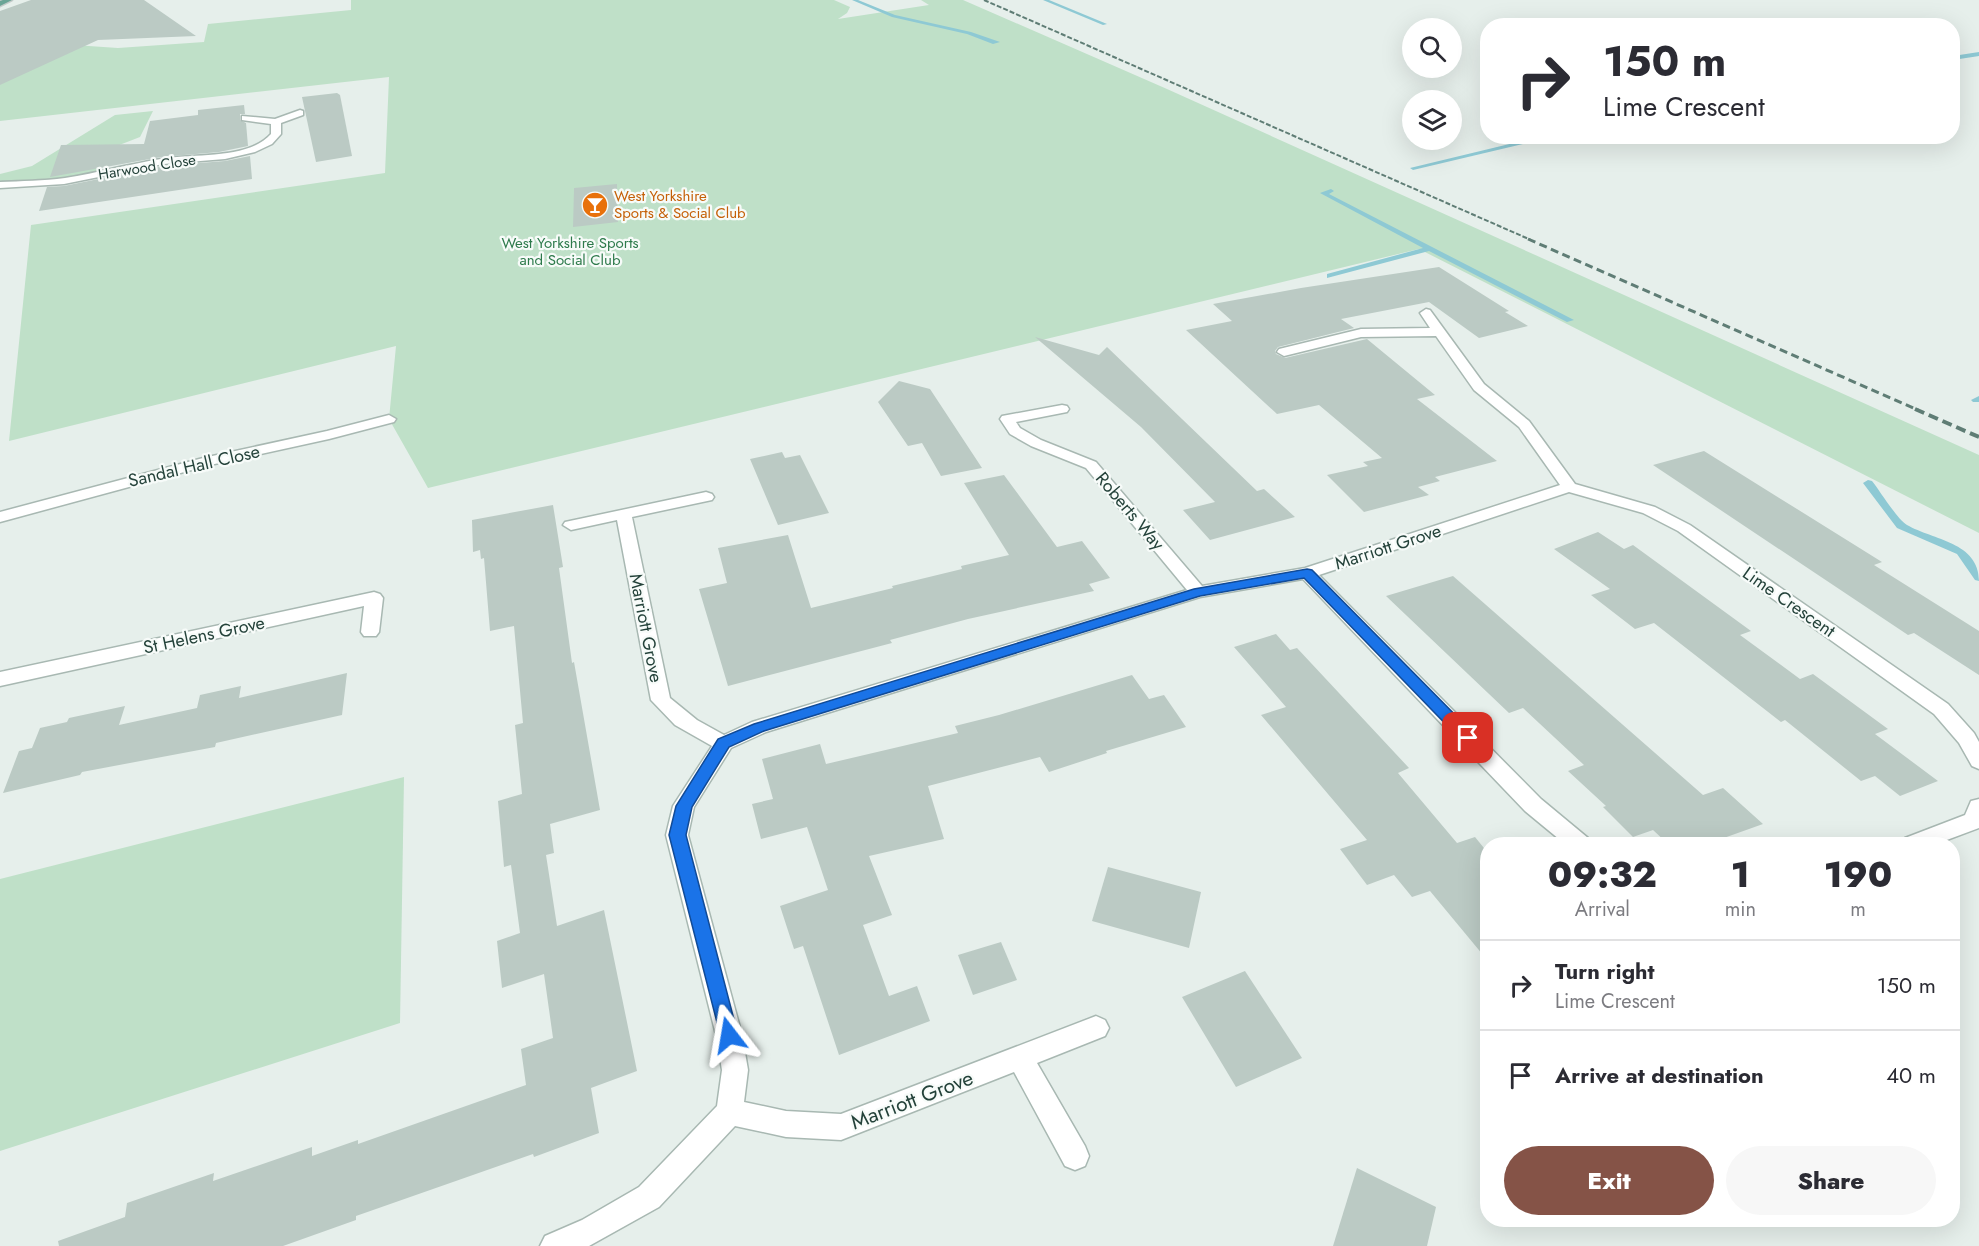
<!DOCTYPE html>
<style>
:root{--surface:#fff;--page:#f7f7f7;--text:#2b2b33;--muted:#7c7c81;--line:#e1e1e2;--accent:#855347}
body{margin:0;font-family:Jost,sans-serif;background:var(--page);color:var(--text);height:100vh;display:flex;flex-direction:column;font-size:22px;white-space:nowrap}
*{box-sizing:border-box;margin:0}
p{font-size:20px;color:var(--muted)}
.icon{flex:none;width:33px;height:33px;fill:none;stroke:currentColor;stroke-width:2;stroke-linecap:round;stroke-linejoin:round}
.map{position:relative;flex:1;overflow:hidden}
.drawer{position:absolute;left:1480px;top:837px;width:480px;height:390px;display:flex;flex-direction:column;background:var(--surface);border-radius:24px;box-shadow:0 6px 24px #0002}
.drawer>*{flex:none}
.hud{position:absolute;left:1480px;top:18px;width:480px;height:126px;border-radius:24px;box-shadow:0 6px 24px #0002;background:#fff;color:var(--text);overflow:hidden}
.tools{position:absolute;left:1402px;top:18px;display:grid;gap:12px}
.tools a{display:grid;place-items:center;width:60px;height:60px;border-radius:50%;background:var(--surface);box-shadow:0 6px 24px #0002;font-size:30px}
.pin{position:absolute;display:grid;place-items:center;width:51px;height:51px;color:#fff;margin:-26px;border-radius:12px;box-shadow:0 3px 9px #0006}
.me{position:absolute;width:66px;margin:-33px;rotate:346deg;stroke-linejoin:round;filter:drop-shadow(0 0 4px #0008)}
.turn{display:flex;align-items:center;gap:21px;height:126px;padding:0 24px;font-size:27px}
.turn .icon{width:78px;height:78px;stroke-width:2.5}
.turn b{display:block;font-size:42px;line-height:51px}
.eta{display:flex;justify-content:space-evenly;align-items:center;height:102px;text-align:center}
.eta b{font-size:36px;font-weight:800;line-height:42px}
.primary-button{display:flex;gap:12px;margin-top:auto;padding:12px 24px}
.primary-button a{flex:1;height:69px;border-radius:36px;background:var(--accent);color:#fff;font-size:24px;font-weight:800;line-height:69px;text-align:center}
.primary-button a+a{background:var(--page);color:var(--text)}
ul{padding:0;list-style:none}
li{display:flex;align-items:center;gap:18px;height:90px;padding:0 24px;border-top:2px solid var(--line)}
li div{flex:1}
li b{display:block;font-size:22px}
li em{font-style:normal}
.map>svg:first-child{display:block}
.green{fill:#bfe0c8}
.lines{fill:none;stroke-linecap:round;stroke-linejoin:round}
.stream{fill:#8ec9d4;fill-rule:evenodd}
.building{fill:#bbcac4}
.minor-casing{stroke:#a8b8b2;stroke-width:3}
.primary-casing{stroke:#c2cac8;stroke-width:3}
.minor{fill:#fff;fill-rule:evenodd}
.primary{fill:#6aa596;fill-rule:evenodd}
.rail-far2{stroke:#5f7d75;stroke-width:2;stroke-dasharray:5 2;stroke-linecap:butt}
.rail-far1{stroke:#5f7d75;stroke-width:3;stroke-dasharray:8 4.5;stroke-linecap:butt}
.rail{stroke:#5f7d75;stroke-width:4;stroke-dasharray:10 5;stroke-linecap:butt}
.route{fill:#1a73e8;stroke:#114b97;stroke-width:1.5}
.labels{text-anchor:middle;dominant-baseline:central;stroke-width:4.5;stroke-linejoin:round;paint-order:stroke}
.far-street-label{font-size:15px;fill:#24423a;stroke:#f7fbf9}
.far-food-label{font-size:15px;fill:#c56008;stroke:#f7fbf9;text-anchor:start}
.far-park-label{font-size:15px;fill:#2d7a4b;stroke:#f7fbf9}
.street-label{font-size:18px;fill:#24423a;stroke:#f7fbf9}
.near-street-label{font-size:21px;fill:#24423a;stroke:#f7fbf9}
</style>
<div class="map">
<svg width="1979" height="1246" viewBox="0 0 1979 1246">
<rect width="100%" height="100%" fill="#e6efeb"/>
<!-- green -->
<g class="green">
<polygon points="351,0 834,0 850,7 847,13 838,19 929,5 921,0 963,0 1167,89 1979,455 1979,533 1419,249 428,488 389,419 396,346 9,441 31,225 385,173 389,77 0,121 0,58 74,45 118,48 204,42 208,24 351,10"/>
<polygon points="153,111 140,137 109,149 96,174 64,181 0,185 0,174 32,166 115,115"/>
<polygon points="404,777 400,1023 0,1151 0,879"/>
</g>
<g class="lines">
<!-- stream -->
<g class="stream">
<polygon points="852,0 858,0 895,15 971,32 1000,42 993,44 967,34 892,17"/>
<polygon points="1043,0 1049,0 1107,24 1103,25"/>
<polygon points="1979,52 1979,56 1953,60 1953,56"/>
<polygon points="1543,136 1556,136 1413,170 1410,168"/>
<polygon points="1331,189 1334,191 1329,194 1574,320 1567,322 1429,251 1327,278 1327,274 1423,248 1320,193"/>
<polygon points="1979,396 1979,402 1973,402 1971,400"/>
<path d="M 1868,480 L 1872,481 C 1880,491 1897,519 1907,525 C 1933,540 1979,542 1979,581 L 1975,580 L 1957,554 L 1897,528 L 1863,483 Z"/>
</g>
</g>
<!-- building -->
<g class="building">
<polygon points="31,0 144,0 196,36 98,40 0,85 0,11"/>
<polygon points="337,93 340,95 352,156 316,162 302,97"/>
<polygon points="244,105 245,114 240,114 240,120 246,123 248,146 219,152 161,157 50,177 61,145 144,144 150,121 198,115 198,110"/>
<polygon points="250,156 252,179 39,211 47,187 64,186 163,166 225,161"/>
<polygon points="617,184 618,222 573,227 574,188"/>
<polygon points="1439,267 1509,311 1505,312 1528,326 1479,338 1429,302 1341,319 1354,328 1278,347 1275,351 1276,354 1285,358 1367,339 1435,395 1417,399 1497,461 1435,477 1440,481 1418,487 1429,495 1383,507 1364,512 1327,475 1368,466 1363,462 1382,458 1319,405 1277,414 1186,330 1232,321 1213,304 1301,288"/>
<polygon points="1035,337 1099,355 1107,347 1257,491 1264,489 1295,517 1210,540 1183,510 1215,502 1141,427"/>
<polygon points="899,381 930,389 982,468 941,476 922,443 908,446 878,402"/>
<polygon points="1704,451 1882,562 1874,565 1979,631 1979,675 1914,633 1908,635 1653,465"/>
<polygon points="782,452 785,458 800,455 829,513 778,525 750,459"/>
<polygon points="1004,475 1057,547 1082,541 1110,578 1089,584 1094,591 968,619 890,640 892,643 728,686 699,589 727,583 718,548 788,535 811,608 893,588 892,586 962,569 961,566 1009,555 964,483"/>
<polygon points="553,505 563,567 559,568 572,663 574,662 600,810 550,824 554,853 546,855 557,926 604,910 637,1071 591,1088 599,1133 534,1157 533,1154 356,1216 356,1220 283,1246 59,1246 58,1241 125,1217 127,1203 214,1173 213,1181 312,1147 312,1156 358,1140 358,1144 526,1085 521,1049 553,1038 544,974 502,988 497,941 520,933 511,865 504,867 498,801 522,794 515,725 523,723 514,626 490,631 484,558 481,559 480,550 473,552 472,520"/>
<polygon points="1598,532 1624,549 1633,545 1751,631 1740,635 1800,679 1813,674 1888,729 1875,734 1938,781 1900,796 1875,776 1861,781 1785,720 1781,722 1654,623 1635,629 1591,595 1610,589 1554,549"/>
<polygon points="1453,576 1703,795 1723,788 1763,824 1707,844 1668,844 1653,830 1633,837 1603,807 1606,806 1568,771 1584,765 1523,708 1509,713 1386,596"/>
<polygon points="1276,634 1290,650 1297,648 1409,768 1398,773 1457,843 1475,837 1488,853 1488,961 1430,891 1412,897 1394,875 1367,885 1340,849 1367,840 1261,715 1286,707 1234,647"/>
<polygon points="347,673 342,715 216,743 215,747 82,772 80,775 3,793 19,751 32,748 40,728 67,722 69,718 125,706 119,725 197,708 200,695 241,686 239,698"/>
<polygon points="1132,675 1149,699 1164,695 1186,727 1106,751 1107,753 1049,772 1040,757 928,786 944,839 869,856 892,915 863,925 889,996 917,986 930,1021 839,1055 803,946 794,949 780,906 828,890 807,827 761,839 752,804 773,799 762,759 820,744 826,764 958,733 955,726 999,715"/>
<polygon points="1108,867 1201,892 1189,948 1092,921"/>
<polygon points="1001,942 1017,980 973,995 958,955"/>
<polygon points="1245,971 1302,1058 1236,1087 1182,997"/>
<polygon points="1357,1168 1436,1207 1427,1246 1333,1246"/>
</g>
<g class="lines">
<!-- minor casing -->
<g class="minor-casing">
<g id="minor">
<path d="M 300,110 L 303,111 L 303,115 L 281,123 L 281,134 L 272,144 L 255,152 L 225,159 L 163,164 L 64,184 L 0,188 L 0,182 C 21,181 44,181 65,178 C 97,173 129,164 161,159 C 193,153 248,160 271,134 L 271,124 L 242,120 L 242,116 L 275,119 Z"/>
<polygon points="1426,309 1430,310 1484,384 1529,421 1575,484 1655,507 1690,525 1948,704 1974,733 1979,742 1979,769 1972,766 1959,743 1934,714 1678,531 1643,513 1569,492 1319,575 1541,799 1588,838 1591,844 1565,844 1525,811 1303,579 1200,597 766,732 731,748 694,807 688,835 742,1035 748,1070 744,1102 786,1111 841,1114 1096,1016 1105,1020 1109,1028 1105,1036 1037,1063 1085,1146 1089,1156 1085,1166 1075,1170 1065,1166 1014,1072 841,1140 786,1137 735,1126 659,1207 589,1246 540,1246 545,1236 582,1220 639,1187 717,1106 722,1070 716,1035 666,835 673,806 712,746 675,725 651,700 617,520 571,530 563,525 565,522 706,492 712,494 714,497 712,500 632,517 670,698 697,720 724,735 752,722 1187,590 1086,468 1031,446 1010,434 1000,419 1002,416 1062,405 1067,406 1069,409 1067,412 1016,422 1020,428 1041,440 1096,462 1202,586 1305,568 1560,485 1519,427 1474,390 1436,336 1361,337 1284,356 1277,352 1279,349 1361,329 1430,328 1420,313"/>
<polygon points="389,415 396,419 394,422 329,439 210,465 0,522 0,512 203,458 327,431"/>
<polygon points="374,592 380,594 383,598 379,632 376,636 364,636 361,632 364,606 0,686 0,672"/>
<polygon points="1979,799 1979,828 1936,844 1902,844 1905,838 1965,815 1971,801"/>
</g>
</g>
<!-- primary casing -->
<g class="primary-casing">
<polygon id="primary" points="3,0 12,0 0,6 0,1"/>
</g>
<!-- minor -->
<use href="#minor" class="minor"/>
<!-- primary -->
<use href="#primary" class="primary"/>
<!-- rail-far2 -->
<polyline class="rail-far2" points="984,0 1531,240"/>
<!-- rail-far1 -->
<polyline class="rail-far1" points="1528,239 1918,410"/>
<!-- rail -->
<polyline class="rail" points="1915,409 1979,437"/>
</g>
<!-- route -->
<polygon class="route" points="1307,569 1312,570 1474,734 1476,738 1474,742 1463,742 1304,578 1200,596 764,731 729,747 692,807 686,835 738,1035 735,1042 729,1044 722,1042 669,835 676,806 718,739 754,724 1194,589"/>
<!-- icons -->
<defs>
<g id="bar-disc" transform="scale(1.35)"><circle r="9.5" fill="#e8710a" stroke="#f7fbf9"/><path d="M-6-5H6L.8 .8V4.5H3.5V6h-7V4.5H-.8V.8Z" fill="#fff"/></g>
</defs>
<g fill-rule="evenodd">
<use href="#bar-disc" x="595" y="205"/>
</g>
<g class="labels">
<!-- far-street labels -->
<g class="far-street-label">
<text transform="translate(147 167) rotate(-9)">Harwood Close</text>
</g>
<!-- far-food labels -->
<g class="far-food-label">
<text x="614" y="196">West Yorkshire<tspan x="614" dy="17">Sports &amp; Social Club</tspan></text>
</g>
<!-- far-park labels -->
<g class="far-park-label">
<text x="570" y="243">West Yorkshire Sports<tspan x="570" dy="17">and Social Club</tspan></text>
</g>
<!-- street labels -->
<g class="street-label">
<text transform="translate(194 466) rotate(-13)">Sandal Hall Close</text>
<text transform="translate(1130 511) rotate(50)">Roberts Way</text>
<text transform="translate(1388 547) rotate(-18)">Marriott Grove</text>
<text transform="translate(1789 602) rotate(35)">Lime Crescent</text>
<text transform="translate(646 628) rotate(79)">Marriott Grove</text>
<text transform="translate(204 635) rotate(-12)">St Helens Grove</text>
</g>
<!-- near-street labels -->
<g class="near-street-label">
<text transform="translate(912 1100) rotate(-21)">Marriott Grove</text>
</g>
</g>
</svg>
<div class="tools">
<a><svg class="icon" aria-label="search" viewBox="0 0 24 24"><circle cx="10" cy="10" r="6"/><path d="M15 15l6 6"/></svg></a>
<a><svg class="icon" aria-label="layers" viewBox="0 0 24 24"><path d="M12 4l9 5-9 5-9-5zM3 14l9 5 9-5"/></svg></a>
</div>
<div class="pin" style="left:1468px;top:738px;background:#d93025"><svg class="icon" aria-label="arrive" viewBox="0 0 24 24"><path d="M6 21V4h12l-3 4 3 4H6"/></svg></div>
<svg class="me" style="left:729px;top:1035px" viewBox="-20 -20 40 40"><path d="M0-17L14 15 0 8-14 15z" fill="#1a73e8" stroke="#fff" stroke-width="4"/></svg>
<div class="hud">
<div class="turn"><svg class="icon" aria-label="right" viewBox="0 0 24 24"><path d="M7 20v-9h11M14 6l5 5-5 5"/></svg><div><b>150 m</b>Lime Crescent</div></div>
</div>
<section class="drawer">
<div class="eta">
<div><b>09:32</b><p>Arrival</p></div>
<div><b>1</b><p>min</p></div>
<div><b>190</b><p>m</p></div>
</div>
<ul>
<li><svg class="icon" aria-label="right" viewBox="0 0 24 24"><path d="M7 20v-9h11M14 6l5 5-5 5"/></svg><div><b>Turn right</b><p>Lime Crescent</p></div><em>150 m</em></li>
<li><svg class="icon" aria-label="arrive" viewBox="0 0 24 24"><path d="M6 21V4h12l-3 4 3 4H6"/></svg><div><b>Arrive at destination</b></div><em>40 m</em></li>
</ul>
<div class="primary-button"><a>Exit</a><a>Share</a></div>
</section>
</div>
